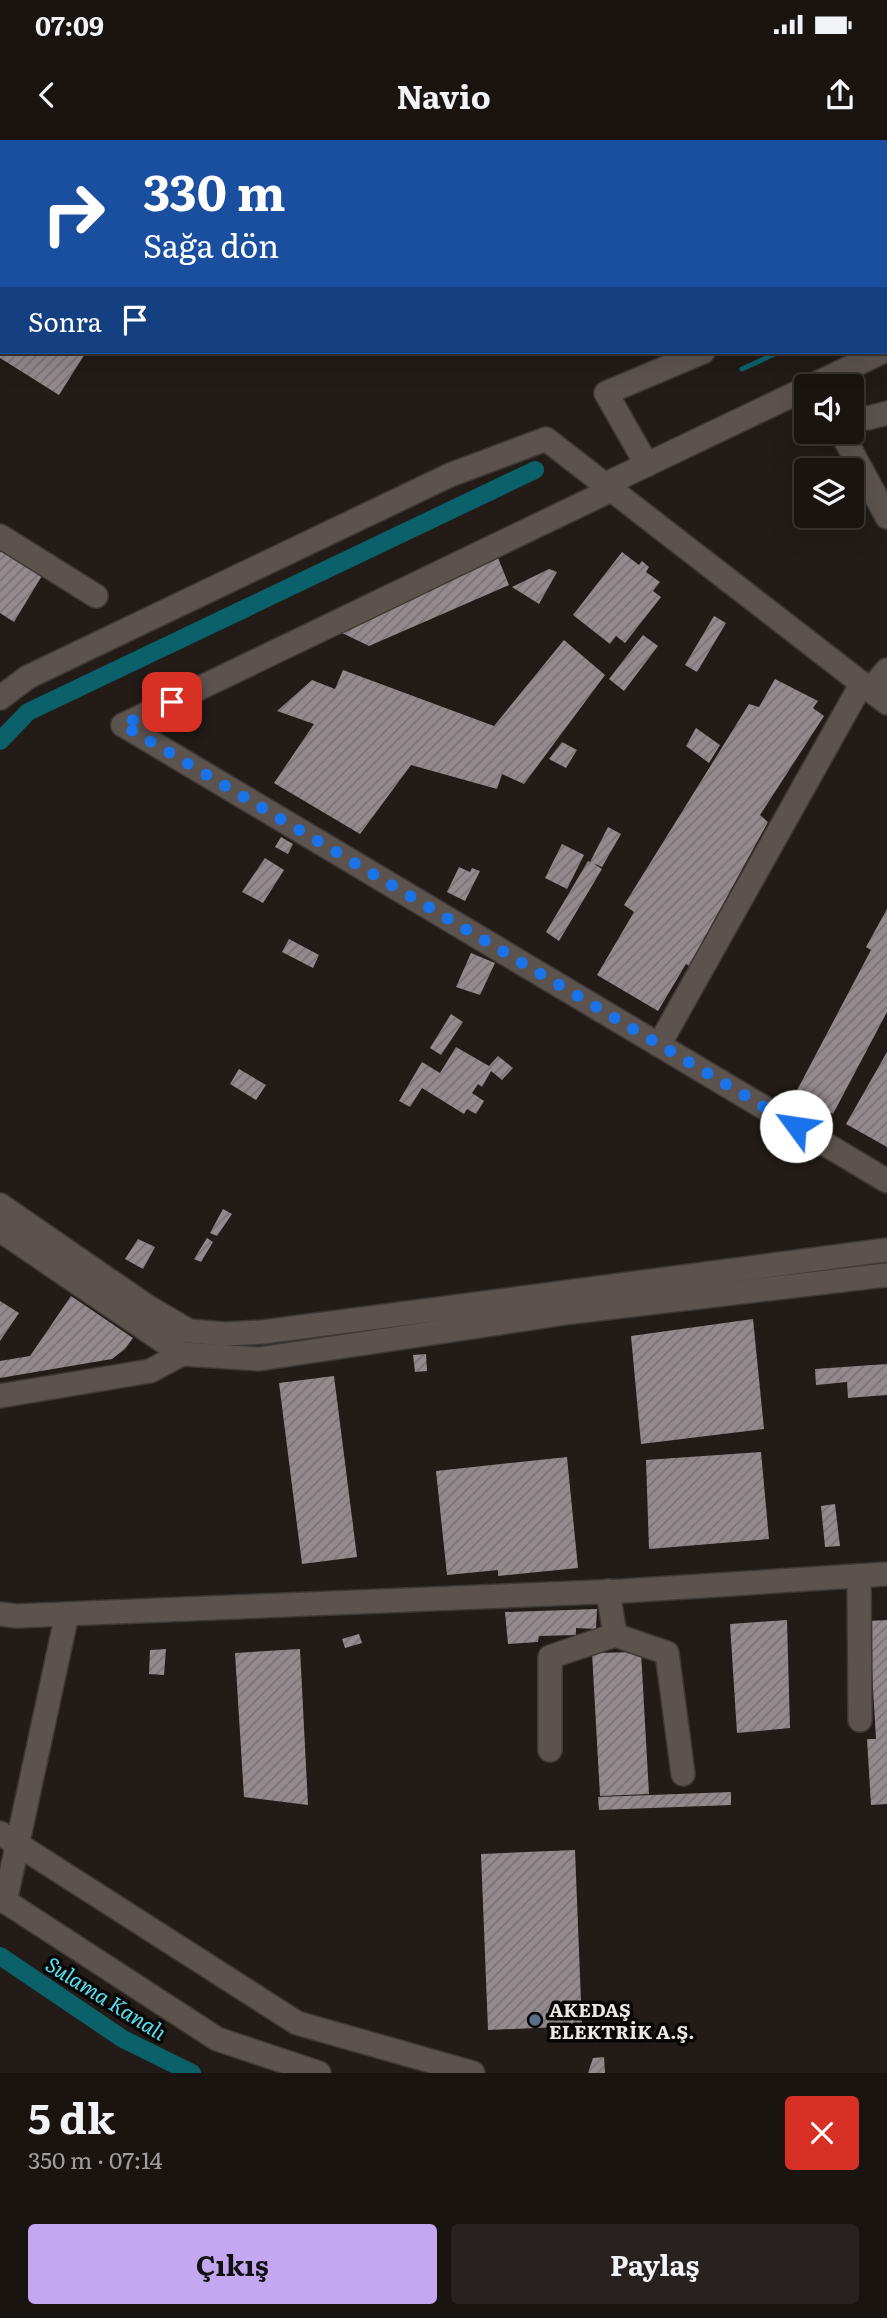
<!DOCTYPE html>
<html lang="tr">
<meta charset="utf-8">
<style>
:root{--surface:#1a1411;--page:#27211f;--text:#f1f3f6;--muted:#9f9e9f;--line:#383331;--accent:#c4a7f1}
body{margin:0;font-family:Literata,serif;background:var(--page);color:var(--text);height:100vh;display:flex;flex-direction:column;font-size:26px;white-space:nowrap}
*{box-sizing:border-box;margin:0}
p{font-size:23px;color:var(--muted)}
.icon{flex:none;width:38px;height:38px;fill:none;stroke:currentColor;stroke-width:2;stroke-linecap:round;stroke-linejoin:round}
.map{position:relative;height:1933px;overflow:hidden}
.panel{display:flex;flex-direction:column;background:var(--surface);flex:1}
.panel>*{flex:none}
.hud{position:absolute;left:0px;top:0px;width:887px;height:214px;box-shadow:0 7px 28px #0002,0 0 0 2px var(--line);background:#1a4fa0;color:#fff;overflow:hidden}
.tools{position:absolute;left:794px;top:234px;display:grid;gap:14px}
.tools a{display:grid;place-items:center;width:70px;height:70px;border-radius:7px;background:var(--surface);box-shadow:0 7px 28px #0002,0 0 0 2px var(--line);font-size:35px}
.pin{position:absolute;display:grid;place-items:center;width:60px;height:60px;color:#fff;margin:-30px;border-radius:14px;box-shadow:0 4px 10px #0006}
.me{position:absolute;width:77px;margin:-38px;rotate:301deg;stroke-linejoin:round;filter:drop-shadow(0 0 5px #0008)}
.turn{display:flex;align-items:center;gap:24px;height:147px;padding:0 28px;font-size:32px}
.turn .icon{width:91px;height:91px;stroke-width:2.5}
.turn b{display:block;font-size:49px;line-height:60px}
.then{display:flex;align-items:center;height:66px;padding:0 28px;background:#0003;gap:14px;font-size:26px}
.round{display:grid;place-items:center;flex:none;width:74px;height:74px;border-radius:7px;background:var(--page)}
.headline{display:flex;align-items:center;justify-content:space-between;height:119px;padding:0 28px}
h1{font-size:42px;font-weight:700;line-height:52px}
.action{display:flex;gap:14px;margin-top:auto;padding:14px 28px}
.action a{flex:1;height:80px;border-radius:7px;background:var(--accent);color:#111;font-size:28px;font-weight:700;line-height:80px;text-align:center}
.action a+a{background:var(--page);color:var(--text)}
.status{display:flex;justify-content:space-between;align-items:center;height:49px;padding:0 35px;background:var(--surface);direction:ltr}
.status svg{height:19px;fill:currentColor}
header{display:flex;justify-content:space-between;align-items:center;height:91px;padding:0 28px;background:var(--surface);font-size:32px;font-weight:700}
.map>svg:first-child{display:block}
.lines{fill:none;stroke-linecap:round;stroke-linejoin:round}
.stream{stroke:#0b616a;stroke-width:5}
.canal{stroke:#0b616a;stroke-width:18}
.building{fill:url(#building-hatch)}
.minor-casing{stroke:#3d3836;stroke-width:26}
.minor{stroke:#5c534f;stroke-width:23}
.route{stroke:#1a73e8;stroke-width:12;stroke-dasharray:0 21.6}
.service-dot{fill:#5c6f8a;stroke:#090705;stroke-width:2.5}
.labels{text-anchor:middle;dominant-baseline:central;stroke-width:7;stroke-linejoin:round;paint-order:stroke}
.poi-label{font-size:19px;font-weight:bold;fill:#ede8e5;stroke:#090705;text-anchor:start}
.water-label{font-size:21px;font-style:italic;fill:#55e5f6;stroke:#090705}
</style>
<div class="status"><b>07:09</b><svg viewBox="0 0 49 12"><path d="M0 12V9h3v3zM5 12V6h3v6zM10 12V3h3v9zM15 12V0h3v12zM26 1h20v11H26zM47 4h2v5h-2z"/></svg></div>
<header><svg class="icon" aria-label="back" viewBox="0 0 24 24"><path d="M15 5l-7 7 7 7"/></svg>Navio<svg class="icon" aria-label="share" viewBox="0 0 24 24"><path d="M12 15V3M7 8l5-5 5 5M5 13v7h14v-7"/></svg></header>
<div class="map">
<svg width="887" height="1933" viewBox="0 0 887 1933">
<defs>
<pattern id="building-hatch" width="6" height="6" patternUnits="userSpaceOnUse" patternTransform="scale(1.75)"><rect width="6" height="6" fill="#948a8e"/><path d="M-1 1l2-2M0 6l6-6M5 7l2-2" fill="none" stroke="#797274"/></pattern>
</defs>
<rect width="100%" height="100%" fill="#221b17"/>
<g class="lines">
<!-- stream -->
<g class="stream">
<polyline points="886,163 887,162"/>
<polyline points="742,229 779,212"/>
</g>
<!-- canal -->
<g class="canal">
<polyline points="0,601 28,572 535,330"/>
<polyline points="0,1816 123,1899 192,1933"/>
</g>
</g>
<!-- building -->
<g class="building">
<polygon points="0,212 86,212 59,255 0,218"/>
<polygon points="2,409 43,434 14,482 0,473 0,413"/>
<polygon points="622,412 639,425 642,421 649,427 646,432 660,442 653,451 661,457 625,503 616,496 610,504 573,475"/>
<polygon points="498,418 509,445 369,506 340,492"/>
<polygon points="549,429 557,432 539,464 512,447"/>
<polygon points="714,476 726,483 697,532 685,525"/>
<polygon points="643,495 658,506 624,551 609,539"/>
<polygon points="564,500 605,535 524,644 502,634 497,649 411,625 360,694 274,643 314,584 277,571 312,540 335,549 343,530 494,586"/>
<polygon points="775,539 818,561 813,568 824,576 760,675 768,682 689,826 686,824 658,871 597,835 634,772 624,765 749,564 759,567"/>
<polygon points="696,588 720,605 709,623 686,606"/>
<polygon points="562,602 577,610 566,628 549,619"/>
<polygon points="608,687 621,694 602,727 593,723 602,729 559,801 546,792 588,721 590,722"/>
<polygon points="281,697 293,704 288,714 275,707"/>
<polygon points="562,704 584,715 567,749 545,738"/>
<polygon points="265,718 284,730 263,763 242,752"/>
<polygon points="459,727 470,732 472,728 480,731 465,761 447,752"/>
<polygon points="887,769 887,872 833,974 795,954 871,810 866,807"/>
<polygon points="289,799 319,815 313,828 282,812"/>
<polygon points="471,813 495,823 480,855 456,847"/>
<polygon points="451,874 463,882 441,915 430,908"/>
<polygon points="456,907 489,926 498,916 513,928 502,940 491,931 482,947 478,944 472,953 484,961 476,974 467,969 464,974 422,948 410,967 399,961 422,922 440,933"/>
<polygon points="887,912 887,1007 846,984"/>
<polygon points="239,929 266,945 256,960 230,944"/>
<polygon points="223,1069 232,1074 217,1096 210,1093"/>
<polygon points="207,1098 213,1102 201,1122 194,1119"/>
<polygon points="138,1099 155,1107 143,1129 125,1119"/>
<polygon points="71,1156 133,1198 125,1209 112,1219 0,1238 0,1221 30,1216"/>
<polygon points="0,1161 19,1173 0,1201"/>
<polygon points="753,1179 764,1289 641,1304 631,1196"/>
<polygon points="426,1214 427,1231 415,1232 413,1215"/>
<polygon points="887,1224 887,1255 848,1258 847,1242 816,1245 815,1229"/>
<polygon points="334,1236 357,1417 302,1424 279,1243"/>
<polygon points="761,1312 769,1399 649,1409 646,1320"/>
<polygon points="567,1317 578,1428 498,1436 498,1430 447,1435 436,1331"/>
<polygon points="835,1364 840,1406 825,1407 821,1366"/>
<polygon points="597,1469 596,1489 576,1488 576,1495 539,1496 538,1502 508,1504 505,1472"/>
<polygon points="787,1480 790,1588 737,1593 730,1484"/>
<polygon points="887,1480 887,1664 871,1665 867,1599 876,1599 869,1481"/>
<polygon points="359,1494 362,1503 345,1508 342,1499"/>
<polygon points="166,1509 164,1535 149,1534 150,1510"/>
<polygon points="300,1509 308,1665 244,1657 235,1513"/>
<polygon points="641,1512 649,1654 600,1656 592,1513"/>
<polygon points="731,1652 731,1665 599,1670 598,1657"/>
<polygon points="575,1710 582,1886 488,1890 481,1714"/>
<polygon points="604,1917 605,1933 588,1933 593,1918"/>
</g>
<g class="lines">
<!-- minor casing -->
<g class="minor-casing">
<g id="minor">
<polyline points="8,0 10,2"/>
<polyline points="886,134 887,133"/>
<polyline points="0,180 2,177"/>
<polyline points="809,247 882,212"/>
<polyline points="852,276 868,278 887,273"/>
<polyline points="841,292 887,377"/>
<polyline points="647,325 606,253 703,212"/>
<polyline points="604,345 807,248"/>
<polyline points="0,396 96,456"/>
<polyline points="870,550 887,530"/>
<polyline points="0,558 28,537 450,335 546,299 887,563"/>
<polyline points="123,585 887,1041"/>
<polyline points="123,585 611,350"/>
<polyline points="659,905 862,543"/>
<polyline points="0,1065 148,1167 189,1191 225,1194 263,1192 887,1110"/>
<polyline points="0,1090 182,1214 259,1219 572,1172 887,1135"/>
<polyline points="0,1256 150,1231 182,1214"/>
<polyline points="859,1436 860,1580"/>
<polyline points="0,1474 16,1476 623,1451 887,1434"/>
<polyline points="615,1495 667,1513 683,1634"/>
<polyline points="550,1610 550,1517 615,1495 608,1451"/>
<polyline points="0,1693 297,1883 473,1933"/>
<polyline points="0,1758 217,1899 319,1933"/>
<polyline points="5,1762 67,1474"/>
</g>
</g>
<!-- minor -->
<use href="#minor" class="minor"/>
</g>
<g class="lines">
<!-- route -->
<polyline class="route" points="172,562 123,585 796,986"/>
</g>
<!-- markers -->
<circle class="service-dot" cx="535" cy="1880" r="7"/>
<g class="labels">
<!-- poi labels -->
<g class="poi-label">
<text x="549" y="1869">AKEDAŞ<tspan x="549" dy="22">ELEKTRİK A.Ş.</tspan></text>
</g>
<!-- water labels -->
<g class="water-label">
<text transform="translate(107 1857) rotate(32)">Sulama Kanalı</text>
</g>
</g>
</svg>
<div class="tools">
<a><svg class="icon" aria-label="sound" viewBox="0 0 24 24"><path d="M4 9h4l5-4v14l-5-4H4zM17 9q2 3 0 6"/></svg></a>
<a><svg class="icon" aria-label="layers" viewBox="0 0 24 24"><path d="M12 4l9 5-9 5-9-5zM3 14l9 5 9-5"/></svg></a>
</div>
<div class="pin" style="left:172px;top:562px;background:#d93025"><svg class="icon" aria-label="arrive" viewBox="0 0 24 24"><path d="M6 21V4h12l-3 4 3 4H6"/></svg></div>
<svg class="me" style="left:796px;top:986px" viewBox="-20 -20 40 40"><circle r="19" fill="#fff"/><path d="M0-13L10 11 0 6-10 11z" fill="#1a73e8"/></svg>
<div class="hud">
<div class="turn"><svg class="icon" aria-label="right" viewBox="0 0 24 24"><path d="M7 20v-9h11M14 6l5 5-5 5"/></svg><div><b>330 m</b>Sağa dön</div></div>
<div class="then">Sonra<svg class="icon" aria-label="arrive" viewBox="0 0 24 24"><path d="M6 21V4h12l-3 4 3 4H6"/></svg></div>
</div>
</div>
<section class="panel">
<div class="headline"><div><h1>5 dk</h1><p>350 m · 07:14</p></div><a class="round" style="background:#d93025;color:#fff"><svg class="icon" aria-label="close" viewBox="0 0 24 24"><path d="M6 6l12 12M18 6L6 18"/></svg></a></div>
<div class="action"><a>Çıkış</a><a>Paylaş</a></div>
</section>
